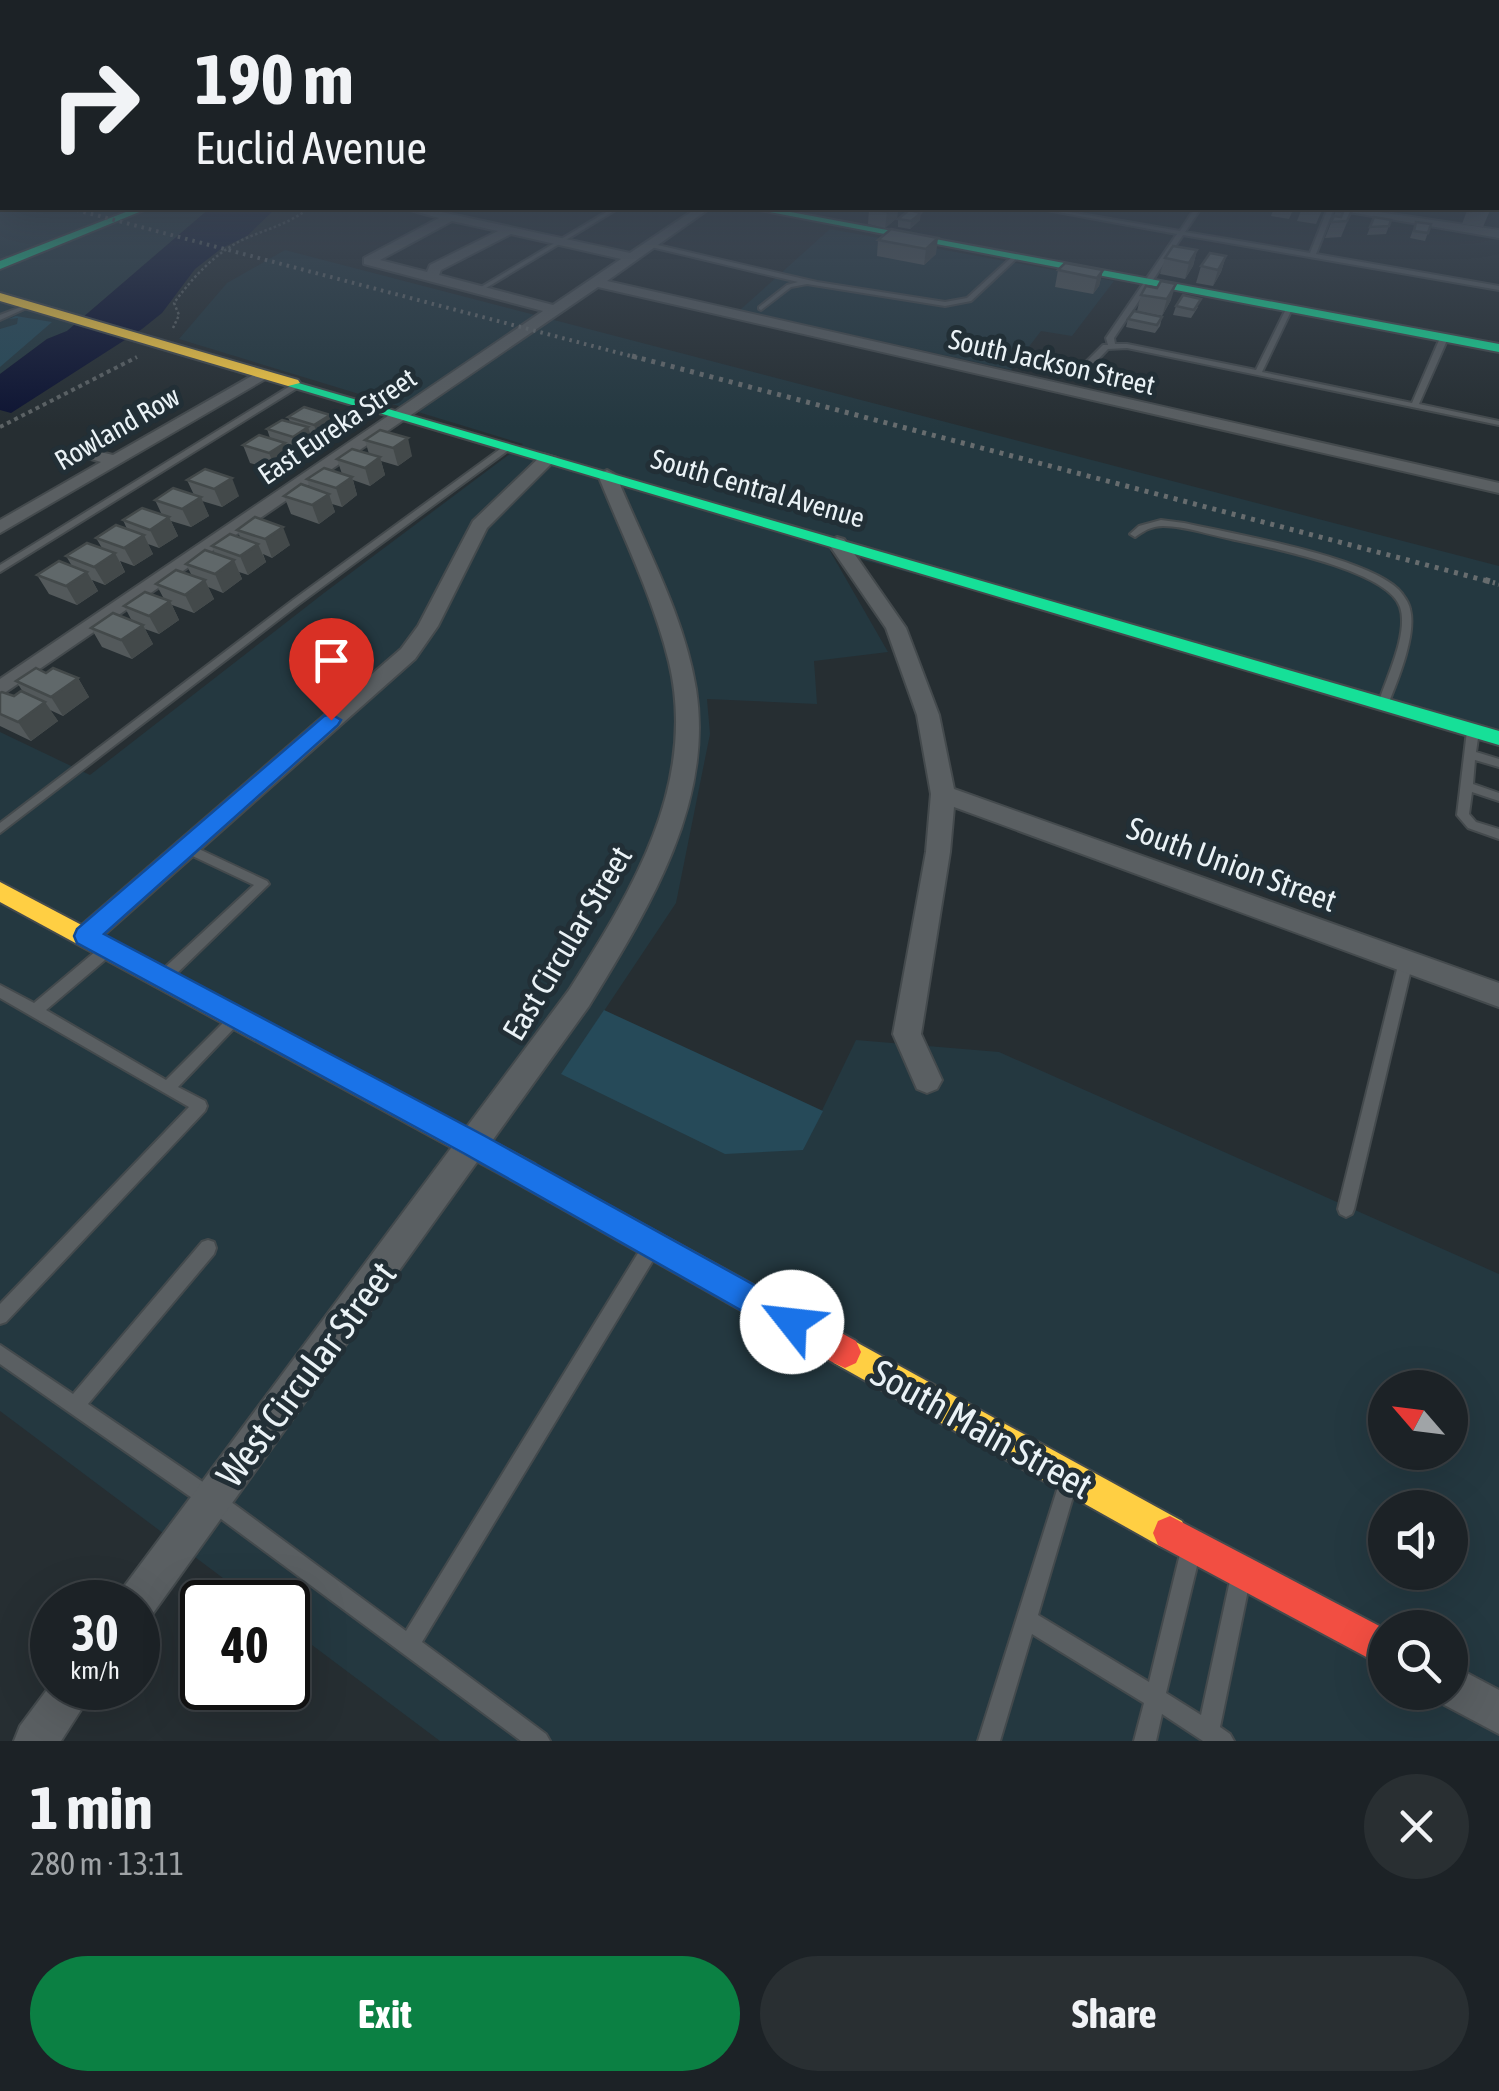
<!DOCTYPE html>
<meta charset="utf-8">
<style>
:root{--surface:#1c2226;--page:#292f32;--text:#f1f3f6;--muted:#a0a4a7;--line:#3a3f43;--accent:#0b8043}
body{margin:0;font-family:"Asap Condensed",sans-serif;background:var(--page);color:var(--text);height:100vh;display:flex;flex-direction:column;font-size:38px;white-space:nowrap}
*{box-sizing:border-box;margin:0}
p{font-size:32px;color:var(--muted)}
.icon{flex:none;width:55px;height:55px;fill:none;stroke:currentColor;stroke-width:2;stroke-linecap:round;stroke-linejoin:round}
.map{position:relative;height:1741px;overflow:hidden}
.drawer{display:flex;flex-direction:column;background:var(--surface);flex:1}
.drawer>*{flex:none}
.hud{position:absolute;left:0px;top:0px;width:1500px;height:210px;box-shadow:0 10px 40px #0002,0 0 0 2px var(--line);background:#1c2226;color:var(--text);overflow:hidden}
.needle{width:65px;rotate:298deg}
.tools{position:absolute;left:1368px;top:1370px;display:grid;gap:20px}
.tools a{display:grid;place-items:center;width:100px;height:100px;border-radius:50%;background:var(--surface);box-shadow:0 10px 40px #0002,0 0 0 2px var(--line);font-size:50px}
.speed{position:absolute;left:30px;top:1580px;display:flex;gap:20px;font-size:50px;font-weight:700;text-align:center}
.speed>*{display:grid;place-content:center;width:130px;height:130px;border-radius:50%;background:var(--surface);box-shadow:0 10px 40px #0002,0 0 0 2px var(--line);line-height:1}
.speed small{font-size:25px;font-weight:400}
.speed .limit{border:5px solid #111;border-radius:15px;background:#fff;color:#111}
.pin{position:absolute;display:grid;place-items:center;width:85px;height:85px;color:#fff;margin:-102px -42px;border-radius:50% 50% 50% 0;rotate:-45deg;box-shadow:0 0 10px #0007}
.pin .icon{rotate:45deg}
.me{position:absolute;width:110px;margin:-55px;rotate:299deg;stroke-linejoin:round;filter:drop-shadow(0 0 8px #0008)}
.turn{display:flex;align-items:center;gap:35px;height:210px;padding:0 30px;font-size:45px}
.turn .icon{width:130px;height:130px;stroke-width:2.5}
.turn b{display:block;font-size:70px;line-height:85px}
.round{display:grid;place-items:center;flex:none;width:105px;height:105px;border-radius:52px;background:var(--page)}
.summary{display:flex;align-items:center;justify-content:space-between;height:170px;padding:0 30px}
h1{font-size:60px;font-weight:700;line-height:75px}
.button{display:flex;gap:20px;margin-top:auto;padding:20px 30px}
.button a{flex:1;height:115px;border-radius:60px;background:var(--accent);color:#fff;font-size:40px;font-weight:700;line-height:115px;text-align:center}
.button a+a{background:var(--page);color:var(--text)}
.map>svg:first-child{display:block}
.built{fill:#243840;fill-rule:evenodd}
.green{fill:#264a59}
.water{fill:#0d1332}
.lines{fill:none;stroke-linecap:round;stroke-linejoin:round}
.lane-casing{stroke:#444a4d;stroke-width:4}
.street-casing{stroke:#444a4d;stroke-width:4}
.fast-casing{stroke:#444a4d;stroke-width:4}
.slow-casing{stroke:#444a4d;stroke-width:4}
.jam-casing{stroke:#444a4d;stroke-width:4}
.path-far1{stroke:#5d6365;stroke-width:2.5;stroke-dasharray:2.5 2.5;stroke-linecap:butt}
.path{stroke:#5d6365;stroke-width:4;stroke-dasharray:4 4;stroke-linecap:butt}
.lane{fill:#5a5f62;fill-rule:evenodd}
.street{fill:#5a5f62;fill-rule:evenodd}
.fast{fill:#16e098;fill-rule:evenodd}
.slow{fill:#ffcf43;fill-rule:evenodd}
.jam{fill:#f24e42;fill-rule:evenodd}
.rail-far2{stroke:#676c6e;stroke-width:4;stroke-dasharray:2.5 5;stroke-linecap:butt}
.rail-far1{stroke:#676c6e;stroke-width:5;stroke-dasharray:4 6;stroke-linecap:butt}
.rail{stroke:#676c6e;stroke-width:6;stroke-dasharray:5 9;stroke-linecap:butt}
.wall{fill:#53595b}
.shaded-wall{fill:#43494a}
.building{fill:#60686a;stroke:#43494a;stroke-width:2.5}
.route{fill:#1a73e8;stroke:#114b97;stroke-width:2.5}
.labels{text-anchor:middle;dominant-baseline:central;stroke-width:10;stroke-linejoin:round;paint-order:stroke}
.far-street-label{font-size:28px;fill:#eaf2f6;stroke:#222f36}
.street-label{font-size:32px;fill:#eaf2f6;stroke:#222f36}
.near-street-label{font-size:38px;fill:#eaf2f6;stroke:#222f36}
</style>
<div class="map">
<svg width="1499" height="1741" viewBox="0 0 1499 1741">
<rect width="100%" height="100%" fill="#262e32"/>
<!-- built -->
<g class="built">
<polygon points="0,185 2,208 210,208 67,331 47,339 0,374"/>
<polygon points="830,229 1114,281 1072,336 1041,331 1011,370 740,310"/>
<path d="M 285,250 L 1499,566 L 1499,734 L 830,551 L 888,652 L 814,661 L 817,704 L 707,699 L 710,734 L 676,903 L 562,1074 L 803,1150 L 856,1040 L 999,1052 L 1499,1274 L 1499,1741 L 440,1741 L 288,1627 L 288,1602 L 255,1602 L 0,1411 L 0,732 L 90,775 L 324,593 L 523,444 L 179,339 L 227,283 ZM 1385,1388 L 1450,1388 L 1450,1452 L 1385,1452 ZM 1385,1508 L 1450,1508 L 1450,1572 L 1385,1572 ZM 1385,1628 L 1450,1628 L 1450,1692 L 1385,1692 Z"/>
</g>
<!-- green -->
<g class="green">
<polygon points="16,316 52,322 0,367 0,329 17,324 18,318 9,319"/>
<polygon points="604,1010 823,1111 803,1150 725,1154 561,1074"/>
</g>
<!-- water -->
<polygon class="water" points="210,208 276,208 247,236 222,248 195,269 162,313 142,329 11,413 0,410 0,374 47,339 67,331"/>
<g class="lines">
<!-- lane casing -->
<g class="lane-casing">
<g id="lane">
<rect x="1498" y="190" width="1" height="4"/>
<polygon points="613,208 619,208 481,291 476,290"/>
<polygon points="1036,208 1046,208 1180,231 1195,208 1201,208 1185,232 1310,253 1328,208 1334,208 1316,254 1499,286 1499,290 1183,235 1114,338 1115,344 1127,344 1256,370 1286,309 1289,307 1292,309 1262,372 1412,403 1440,338 1444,336 1448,338 1419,404 1499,421 1499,425 1127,348 1108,349 1086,372 1080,372 1080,368 1103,345 1108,345 1106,338 1177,234"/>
<polygon points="649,243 817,282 945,302 967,298 1013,256 1018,257 971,301 945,306 807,284 791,287 761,310 759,309 759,307 787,285 798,282 647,246"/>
<polygon points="26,305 31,306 0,320 0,315"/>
<polygon points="295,383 302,385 0,572 0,565"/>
<polygon points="507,444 514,446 299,604 0,833 0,823 293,600"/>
<path d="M 1161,520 L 1184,523 C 1234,534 1363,556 1398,589 C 1403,594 1409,603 1410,609 C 1417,635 1397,682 1387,707 L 1383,708 L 1378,704 C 1386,679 1409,633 1400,607 C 1388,570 1267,547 1231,539 C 1209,535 1186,526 1163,526 C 1151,526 1144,531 1135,537 L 1130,534 L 1139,526 Z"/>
<polygon points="1473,727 1479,731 1476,752 1499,759 1499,767 1475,760 1473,784 1499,793 1499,801 1472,792 1469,814 1476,822 1499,829 1499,839 1468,828 1457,815 1467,731"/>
<polygon points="186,843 267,881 269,884 170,980 165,982 160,980 158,976 160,972 254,885 182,851 180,848 182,845"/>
<polygon points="107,945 112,946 114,950 112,954 46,1010 166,1080 228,1018 233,1016 238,1018 240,1022 178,1087 205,1101 207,1106 205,1111 6,1322 0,1324 0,1304 189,1107 0,998 0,985 34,1003 102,946"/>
<polygon points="1406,956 1411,957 1413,961 1354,1209 1352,1214 1346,1217 1340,1214 1338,1209 1399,961 1401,957"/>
<polygon points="208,1240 214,1242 216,1248 214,1254 88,1404 219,1493 406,1631 643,1245 649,1243 655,1245 657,1251 655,1257 422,1642 546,1734 550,1741 521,1741 205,1507 0,1364 0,1345 73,1394 202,1242"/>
<polygon points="1066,1481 1073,1483 1075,1490 1038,1615 1149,1682 1179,1558 1182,1551 1189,1548 1196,1551 1199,1558 1166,1693 1201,1715 1229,1585 1232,1578 1239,1575 1246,1578 1249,1585 1220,1727 1230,1734 1234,1741 1203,1741 1162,1714 1156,1741 1134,1741 1144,1703 1032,1634 1000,1741 978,1741 1057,1490 1059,1483"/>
</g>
</g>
<!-- street casing -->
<g class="street-casing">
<g id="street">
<path d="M 403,208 L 423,208 L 630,253 L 697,208 L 710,208 L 607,281 L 1499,483 L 1499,493 L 598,287 L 0,696 L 0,679 L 543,311 L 364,264 L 364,258 L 439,218 ZM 452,221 L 498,231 L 430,265 L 427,272 L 380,260 ZM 511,234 L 621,259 L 553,305 L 439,275 L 441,270 Z"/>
<polygon points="1326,208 1352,208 1499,230 1499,238"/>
<polygon points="262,370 267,372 267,378 0,533 0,520 101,462 75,454 75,446 113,455"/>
<polygon points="543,454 557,458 487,528 438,626 415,659 95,943 86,947 77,943 73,936 77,929 401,649 418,626 473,521"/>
<path d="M 607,470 L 616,475 C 644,544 684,614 696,689 C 714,805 647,911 589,1006 L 151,1616 L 138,1622 L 138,1602 L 117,1602 L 123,1588 L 569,990 C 632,891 698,784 669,662 C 653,597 623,537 598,475 Z"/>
<polygon points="837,537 844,539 906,628 939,715 954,789 1499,983 1499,1007 954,807 950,852 921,1034 942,1080 937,1089 927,1093 917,1089 893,1034 926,852 931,794 917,715 886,628 828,543"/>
<polygon points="1450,1664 1499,1690 1499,1734 1435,1700 1433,1692 1450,1692"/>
<polygon points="52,1683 52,1688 95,1688 61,1741 14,1741 20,1726"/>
</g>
</g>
<!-- fast casing -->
<g class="fast-casing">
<g id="fast">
<polygon points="136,208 149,208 0,269 0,261"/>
<polygon points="749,208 769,208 1499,344 1499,352"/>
<polygon points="288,380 1499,731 1499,745 288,386"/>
</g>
</g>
<!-- slow casing -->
<g class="slow-casing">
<g id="slow">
<polygon points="0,293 298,380 300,383 288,386 0,301"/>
<polygon points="0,882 535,1164 539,1173 535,1182 525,1186 515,1182 0,902"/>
<polygon points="845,1336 1182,1521 1187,1533 1182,1545 1170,1550 1158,1545 834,1363 829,1352 834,1341"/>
</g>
</g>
<!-- jam casing -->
<g class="jam-casing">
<g id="jam">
<polygon points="525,1160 856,1341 861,1352 856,1363 845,1368 834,1363 515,1182 511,1173 515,1164"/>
<polygon points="1170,1516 1385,1629 1385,1667 1158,1545 1153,1533 1158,1521"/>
</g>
</g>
<!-- path-far1 -->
<path class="path-far1" d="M 173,328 L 179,315 L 174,303 C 193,277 215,253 244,239 C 267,229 289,224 309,208"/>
<!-- path -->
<polyline class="path" points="0,427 137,357"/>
<!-- lane -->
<use href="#lane" class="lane"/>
<!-- street -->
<use href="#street" class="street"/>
<!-- fast -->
<use href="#fast" class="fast"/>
<!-- slow -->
<use href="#slow" class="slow"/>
<!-- jam -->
<use href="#jam" class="jam"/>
<!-- rail-far2 -->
<polyline class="rail-far2" points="69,208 642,359"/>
<!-- rail-far1 -->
<polyline class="rail-far1" points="632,356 1495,583"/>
<!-- rail -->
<polyline class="rail" points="1485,580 1499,584"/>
</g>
<!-- wall -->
<g class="wall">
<polygon points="871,208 898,208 897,218 885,228 868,224 869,209"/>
<polygon points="1274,208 1294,208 1289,219 1271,216"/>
<polygon points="1302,208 1323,208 1316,224 1297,221"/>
<polygon points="1337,208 1353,208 1341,237 1325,238"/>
<polygon points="1382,208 1399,208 1397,211"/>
<polygon points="1468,208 1491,208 1483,227 1462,224"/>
<polygon points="1374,217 1391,220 1386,234 1367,235"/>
<polygon points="898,219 920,220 910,229 898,227"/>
<polygon points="1431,224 1425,241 1410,238 1413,230"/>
<polygon points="891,229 936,254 924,265 877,256 878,240"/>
<polygon points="1197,250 1193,266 1185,279 1160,274 1165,258"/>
<polygon points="1226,256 1221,272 1213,286 1196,283 1201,266"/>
<polygon points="1058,270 1103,270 1099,286 1093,294 1055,287"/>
<polygon points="1157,288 1171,300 1162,316 1137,311 1141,295"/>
<polygon points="1176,306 1198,307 1191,318 1173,315"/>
<polygon points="1162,317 1160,326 1155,333 1126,327 1128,319"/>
<polygon points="304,407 335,433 320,443 313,440 314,445 299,455 289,452 292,461 276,471 250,463 243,445 270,438 267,429 290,422 288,417"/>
<polygon points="380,430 412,456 398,466 381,461 385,475 370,486 353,480 357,495 342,507 332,504 335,512 319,524 291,514 284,496 310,488 307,479 342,474 337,459 369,454 365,440"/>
<polygon points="187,480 239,496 222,507 202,501 209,516 191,527 171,521 178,536 159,548 148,544 153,554 134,566 120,561 125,572 105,585 92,580 98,591 77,605 49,594 37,575 72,566 66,556 102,548 96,538 127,529 123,520 162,515 155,500 194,495"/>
<polygon points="237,530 290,545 272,558 263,554 266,562 248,575 239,572 242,579 223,593 208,587 214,599 194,613 172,605 179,620 159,634 145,629 153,644 132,659 102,647 91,628 132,621 124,606 164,599 156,584 192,576 186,564 215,554 212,546 240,537"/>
<polygon points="46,673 78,678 89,697 63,716 50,710 58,721 31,741 0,726 0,693 14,696 23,692 16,681"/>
</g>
<!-- shaded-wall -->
<g class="shaded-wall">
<polygon points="892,208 898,208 897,218 885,228 887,212"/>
<polygon points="921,213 920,220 910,229 911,221"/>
<polygon points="938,238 936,254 924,265 926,249"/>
<polygon points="1197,250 1193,266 1185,279 1189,263"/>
<polygon points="1226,256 1221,272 1213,286 1218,270"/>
<polygon points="1103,270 1099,286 1093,294 1097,278"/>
<polygon points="1176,284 1171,300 1162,316 1167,299"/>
<polygon points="330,415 335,433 320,443 314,425"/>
<polygon points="308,427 314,445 299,455 293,437"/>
<polygon points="408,438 412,456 398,466 393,448"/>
<polygon points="285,443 292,461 276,471 269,453"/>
<polygon points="380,457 385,475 370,486 365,468"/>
<polygon points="352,477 357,495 342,507 336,488"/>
<polygon points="232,478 239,496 222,507 214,489"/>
<polygon points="329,494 335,512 319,524 312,505"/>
<polygon points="201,497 209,516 191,527 182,509"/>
<polygon points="169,517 178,536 159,548 150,530"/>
<polygon points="283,527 290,545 272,558 265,539"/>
<polygon points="144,535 153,554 134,566 124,548"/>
<polygon points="258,544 266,562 248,575 240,556"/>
<polygon points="115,553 125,572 105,585 94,567"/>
<polygon points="234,560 242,579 223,593 215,574"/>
<polygon points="87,572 98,591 77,605 66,586"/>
<polygon points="205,580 214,599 194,613 185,595"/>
<polygon points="170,601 179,620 159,634 149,616"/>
<polygon points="143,625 153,644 132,659 121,640"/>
<polygon points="78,678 89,697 63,716 51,697"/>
<polygon points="45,702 58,721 31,741 18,722"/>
</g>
<!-- building -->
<g class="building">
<polygon points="871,208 892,208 887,212 869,209"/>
<polygon points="1273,208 1293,208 1292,211"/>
<polygon points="1337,208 1353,208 1347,221 1331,222 1334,216 1341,217 1343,212 1335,211"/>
<polygon points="1469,208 1491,208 1491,211"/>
<polygon points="909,210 921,213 911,221 898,219"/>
<polygon points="1374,217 1391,220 1389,226 1370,227"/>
<polygon points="1416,222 1431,224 1428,233 1414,231"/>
<polygon points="891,229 938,238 926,249 878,240"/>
<polygon points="1173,246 1197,250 1189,263 1165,258"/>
<polygon points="1210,253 1226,256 1218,270 1201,266"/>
<polygon points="1065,263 1103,270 1097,278 1058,270"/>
<polygon points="1161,281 1176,284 1167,299 1141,295 1146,286 1157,288"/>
<polygon points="1183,295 1201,299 1194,310 1176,306"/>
<polygon points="1134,311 1162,317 1157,325 1128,319"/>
<polygon points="304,407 330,415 314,425 288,417"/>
<polygon points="282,420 308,427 293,437 267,429"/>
<polygon points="380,430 408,438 393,448 365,440"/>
<polygon points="259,435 285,443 269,453 243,445"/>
<polygon points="352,449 380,457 365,468 337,459"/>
<polygon points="324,468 352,477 336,488 307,479"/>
<polygon points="205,469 232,478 214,489 187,480"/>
<polygon points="301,484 329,494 312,505 284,496"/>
<polygon points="173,488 201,497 182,509 155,500"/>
<polygon points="142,508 169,517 150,530 123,520"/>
<polygon points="255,517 283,527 265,539 237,530"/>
<polygon points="116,525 144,535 124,548 96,538"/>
<polygon points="230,534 258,544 240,556 212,546"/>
<polygon points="87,543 115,553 94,567 66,556"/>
<polygon points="205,550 234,560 215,574 186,564"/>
<polygon points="59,561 87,572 66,586 37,575"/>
<polygon points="176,570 205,580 185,595 156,584"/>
<polygon points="145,592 170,601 149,616 124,606"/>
<polygon points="113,613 143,625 121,640 91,628"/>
<polygon points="36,668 46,673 53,668 78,678 51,697 16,681"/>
<polygon points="21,691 45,702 18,722 0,714 0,693 2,692 14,696"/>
</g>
<!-- sky -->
<linearGradient id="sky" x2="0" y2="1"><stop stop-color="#15191c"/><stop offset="0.43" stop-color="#414c5a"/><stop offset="1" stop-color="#414c5a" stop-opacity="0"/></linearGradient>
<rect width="1499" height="428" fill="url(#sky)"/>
<!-- route -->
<polygon class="route" points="331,714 341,720 338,725 104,934 485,1136 803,1312 807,1322 803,1333 792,1338 781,1333 465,1154 77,943 74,936 77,929 324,716"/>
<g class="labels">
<!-- far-street labels -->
<g class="far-street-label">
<text transform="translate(1052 362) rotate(13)">South Jackson Street</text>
<text transform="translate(337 426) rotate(-34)">East Eureka Street</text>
<text transform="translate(117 428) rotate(-30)">Rowland Row</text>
<text transform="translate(758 488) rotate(16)">South Central Avenue</text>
</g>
<!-- street labels -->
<g class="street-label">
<text transform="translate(1232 864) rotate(20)">South Union Street</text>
<text transform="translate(567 943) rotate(-59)">East Circular Street</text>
</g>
<!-- near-street labels -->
<g class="near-street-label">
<text transform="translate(306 1374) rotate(-53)">West Circular Street</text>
<text transform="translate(982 1429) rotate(29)">South Main Street</text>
</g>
</g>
</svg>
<div class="tools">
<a><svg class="needle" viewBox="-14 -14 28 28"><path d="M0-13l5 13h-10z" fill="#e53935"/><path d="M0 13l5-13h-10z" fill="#a0a4a7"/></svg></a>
<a><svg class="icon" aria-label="sound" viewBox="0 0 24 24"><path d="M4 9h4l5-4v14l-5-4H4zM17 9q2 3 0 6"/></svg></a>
<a><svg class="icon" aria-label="search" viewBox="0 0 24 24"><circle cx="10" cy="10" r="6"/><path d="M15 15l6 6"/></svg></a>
</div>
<div class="speed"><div>30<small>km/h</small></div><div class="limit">40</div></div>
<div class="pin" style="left:331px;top:720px;background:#d93025"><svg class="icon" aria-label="arrive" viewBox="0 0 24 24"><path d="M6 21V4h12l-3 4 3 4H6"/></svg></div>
<svg class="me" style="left:792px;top:1322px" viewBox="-20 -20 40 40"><circle r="19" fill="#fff"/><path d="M0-13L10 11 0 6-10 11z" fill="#1a73e8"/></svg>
<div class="hud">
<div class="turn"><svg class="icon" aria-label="right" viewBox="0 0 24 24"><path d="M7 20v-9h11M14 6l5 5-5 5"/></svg><div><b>190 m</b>Euclid Avenue</div></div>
</div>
</div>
<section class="drawer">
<div class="summary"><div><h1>1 min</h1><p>280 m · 13:11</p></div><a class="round"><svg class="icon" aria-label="close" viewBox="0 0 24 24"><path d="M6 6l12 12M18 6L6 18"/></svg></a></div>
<div class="button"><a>Exit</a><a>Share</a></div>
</section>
